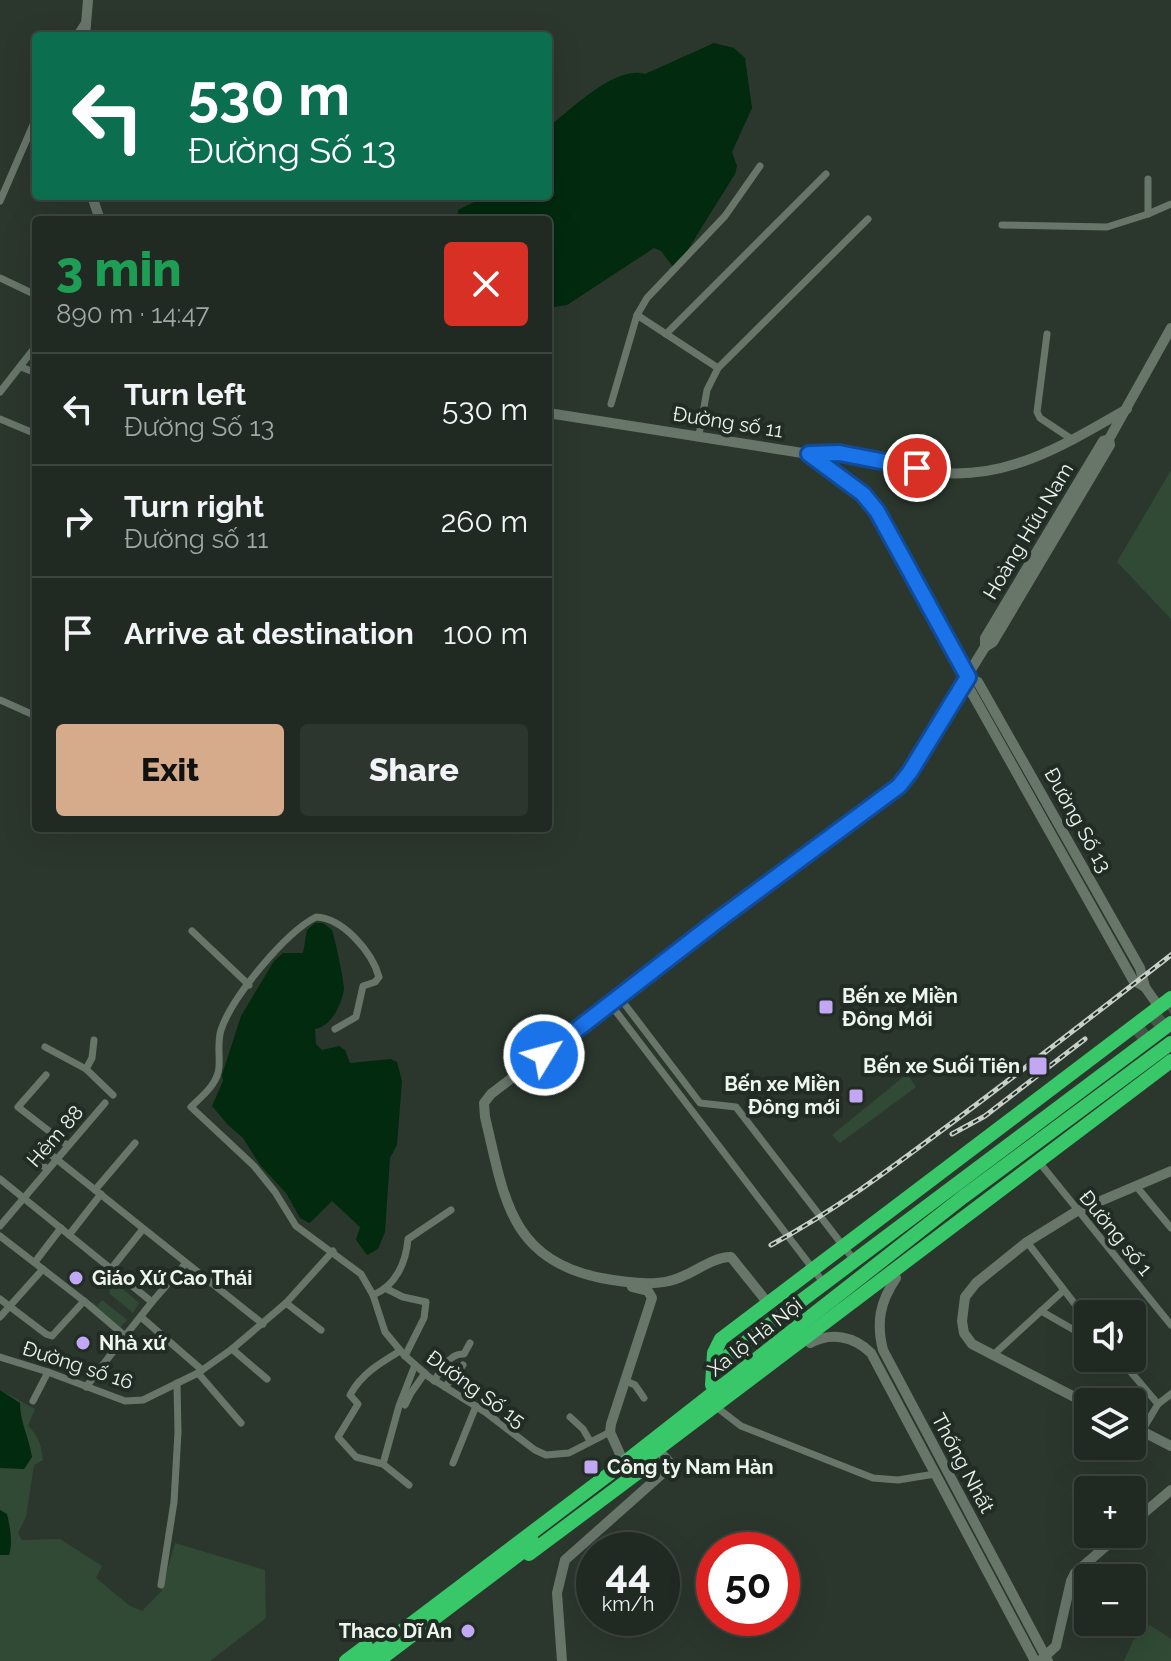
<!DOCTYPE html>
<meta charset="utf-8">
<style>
:root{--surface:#202922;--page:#2d352f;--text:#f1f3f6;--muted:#a2a6a5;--line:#3d4540;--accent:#d6ab8b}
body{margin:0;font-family:Raleway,sans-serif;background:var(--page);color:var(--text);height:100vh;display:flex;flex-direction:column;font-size:30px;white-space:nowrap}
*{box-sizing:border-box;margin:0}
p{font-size:26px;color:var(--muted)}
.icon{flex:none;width:44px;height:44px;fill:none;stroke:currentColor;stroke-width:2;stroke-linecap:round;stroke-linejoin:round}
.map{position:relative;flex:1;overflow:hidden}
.sheet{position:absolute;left:32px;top:216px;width:520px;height:616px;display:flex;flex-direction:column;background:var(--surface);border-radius:8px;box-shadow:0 8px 32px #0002,0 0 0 2px var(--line)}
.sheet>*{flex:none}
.hud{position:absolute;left:32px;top:32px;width:520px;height:168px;border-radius:8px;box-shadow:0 8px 32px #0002,0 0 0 2px var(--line);background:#0b6e4f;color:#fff;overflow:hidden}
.fabs{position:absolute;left:1074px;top:1300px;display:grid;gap:16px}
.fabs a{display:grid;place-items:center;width:72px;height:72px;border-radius:8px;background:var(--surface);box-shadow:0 8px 32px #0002,0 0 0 2px var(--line);font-size:40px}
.speed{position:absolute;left:576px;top:1532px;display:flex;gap:16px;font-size:40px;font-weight:700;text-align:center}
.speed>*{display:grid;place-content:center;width:104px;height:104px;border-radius:50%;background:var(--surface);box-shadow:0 8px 32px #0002,0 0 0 2px var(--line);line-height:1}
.speed small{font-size:20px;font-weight:400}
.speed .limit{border:12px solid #d22;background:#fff;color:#111}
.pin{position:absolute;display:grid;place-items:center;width:68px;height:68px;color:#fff;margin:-34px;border:4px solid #fff;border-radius:50%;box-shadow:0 2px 8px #0007}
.me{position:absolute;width:88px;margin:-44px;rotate:53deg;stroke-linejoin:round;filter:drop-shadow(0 0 6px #0008)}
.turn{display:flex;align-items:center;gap:28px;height:168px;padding:0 24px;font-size:36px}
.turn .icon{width:104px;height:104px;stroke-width:2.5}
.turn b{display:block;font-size:56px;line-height:68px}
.round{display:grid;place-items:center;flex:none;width:84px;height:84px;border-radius:8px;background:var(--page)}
.headline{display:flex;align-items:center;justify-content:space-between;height:136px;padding:0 24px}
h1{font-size:48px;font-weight:800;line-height:60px;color:#1e9e55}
.action{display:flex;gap:16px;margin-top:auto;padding:16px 24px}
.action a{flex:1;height:92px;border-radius:8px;background:var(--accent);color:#111;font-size:32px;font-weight:800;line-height:92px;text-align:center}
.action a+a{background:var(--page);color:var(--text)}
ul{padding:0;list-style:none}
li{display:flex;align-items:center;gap:24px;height:112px;padding:0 24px;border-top:2px solid var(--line)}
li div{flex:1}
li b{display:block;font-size:30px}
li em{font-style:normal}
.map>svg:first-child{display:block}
.green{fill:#304a35}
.water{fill:#012a0f}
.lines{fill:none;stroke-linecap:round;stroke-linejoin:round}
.highway-tunnel{stroke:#48544a;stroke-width:14;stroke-dasharray:14 7;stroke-linecap:butt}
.street{stroke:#68766a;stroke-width:7}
.secondary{stroke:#68766a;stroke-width:10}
.highway{stroke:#38c769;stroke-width:14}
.rail-casing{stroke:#c7d0c8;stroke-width:5}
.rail{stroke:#212d24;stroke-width:2;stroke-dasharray:6;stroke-linecap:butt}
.route-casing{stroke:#114b97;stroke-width:20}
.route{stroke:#1a73e8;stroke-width:14}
.poi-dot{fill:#c2a8f2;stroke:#212d24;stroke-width:3}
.labels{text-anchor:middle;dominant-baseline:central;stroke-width:8;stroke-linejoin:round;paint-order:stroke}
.street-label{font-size:20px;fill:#edf5ee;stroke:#212d24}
.poi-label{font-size:20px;font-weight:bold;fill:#edf5ee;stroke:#212d24;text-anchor:start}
</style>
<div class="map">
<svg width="1171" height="1661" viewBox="0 0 1171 1661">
<rect width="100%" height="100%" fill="#2b372d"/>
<!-- green -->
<g class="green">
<polygon points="1171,470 1171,619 1117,562"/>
<polygon points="907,1074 916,1087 840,1143 832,1135"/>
<polygon points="107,1275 139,1303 133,1313 109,1293 111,1288 102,1281"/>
<polygon points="102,1300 127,1320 119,1329 90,1305 93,1302 97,1306"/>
<path d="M 0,1390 L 35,1409 L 28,1426 C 39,1436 41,1445 43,1460 L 34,1465 L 26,1517 L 18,1533 L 22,1540 L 60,1539 L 102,1566 L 96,1578 L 130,1606 L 142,1611 L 161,1592 L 175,1543 L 265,1570 L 266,1618 L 210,1661 L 0,1661 Z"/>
<polygon points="1150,1625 1171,1639 1171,1661 1124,1661 1133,1641"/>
</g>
<!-- water -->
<g class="water">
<path d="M 714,43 L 734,48 L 745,58 L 752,108 L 732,152 L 737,166 L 735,174 L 682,259 L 674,268 L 661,251 L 654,248 L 567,305 L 548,308 L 548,220 L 457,220 L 458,210 L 486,196 L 548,196 L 548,127 C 571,110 615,65 645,74 Z"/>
<path d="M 315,923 L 323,923 L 332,930 C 335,939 344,981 344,989 C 342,1004 331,1027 315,1029 L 316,1044 L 322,1050 L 339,1046 L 345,1050 L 350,1063 L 391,1059 L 397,1062 L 402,1081 L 397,1145 L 390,1158 L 385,1232 L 378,1249 L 367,1255 L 356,1240 L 360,1227 L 332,1201 L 312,1221 L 309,1223 L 300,1218 L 286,1193 L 260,1165 L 243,1138 L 228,1125 L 212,1106 L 223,1081 L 222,1075 L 241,1016 L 274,961 L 283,953 L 303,953 L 307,930 Z"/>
<path d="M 0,1390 L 20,1403 C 20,1422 29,1437 32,1457 L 24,1469 L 0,1468 Z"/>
<path d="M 0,1510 L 7,1514 C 10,1526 13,1544 9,1555 L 0,1555 Z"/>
</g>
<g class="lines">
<!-- highway-tunnel -->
<polyline class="highway-tunnel" points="1134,1035 1171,1007"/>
<!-- street -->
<g class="street">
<polyline points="76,36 85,22"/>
<polyline points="1148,179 1148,214"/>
<polyline points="0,201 36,118"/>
<polyline points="1002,225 1107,227 1148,214 1171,204"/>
<polyline points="0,278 36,295"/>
<polyline points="666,334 826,174"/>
<polyline points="1047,334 1037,412 1040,418 1073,440"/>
<polyline points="21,367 36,373"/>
<polyline points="718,368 637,315 647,298 725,216 760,166"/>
<polyline points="0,392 36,346"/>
<polyline points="611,404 637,315"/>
<polyline points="0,419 36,434"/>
<polyline points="699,435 707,390 718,368 868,219"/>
<polyline points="0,700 36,716"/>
<polyline points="192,931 249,985"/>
<polyline points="620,998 700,1103 736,1107 854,1260"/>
<polyline points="611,1005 823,1282"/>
<path d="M 335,1029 L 356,1017 L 363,986 L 375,982 L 379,977 C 372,952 343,918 316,917 C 285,933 232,997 221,1030 C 217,1043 220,1054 219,1067 C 218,1084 202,1096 191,1107 L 254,1166 L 275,1192 L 296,1226 L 361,1274 L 373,1295 L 385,1332 L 405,1356 L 429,1377 L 485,1412 L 535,1450 L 546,1455 L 569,1453 L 610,1432"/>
<polyline points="45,1047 86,1069 113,1095"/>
<polyline points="86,1069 92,1058 94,1040"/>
<polyline points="46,1075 18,1107 67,1145"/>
<polyline points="40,1146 263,1324"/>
<polyline points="31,1155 47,1169"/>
<polyline points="1039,1162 1171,1325"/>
<polyline points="0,1179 152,1302 125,1336 84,1301 0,1236"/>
<polyline points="1136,1186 1171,1228"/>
<polyline points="95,1190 135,1143"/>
<polyline points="0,1226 105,1103"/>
<polyline points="69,1235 101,1194"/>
<polyline points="1027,1242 1088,1321"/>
<polyline points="35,1262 61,1228"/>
<polyline points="111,1269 143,1229"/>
<polyline points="387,1289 403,1297 426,1302 424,1318 405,1356"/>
<path d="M 373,1295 C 396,1286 406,1262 408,1239 L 451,1210"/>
<polyline points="0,1299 46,1334 52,1336 84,1301"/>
<polyline points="152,1302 185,1264"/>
<polyline points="286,1303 321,1330"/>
<polyline points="1041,1311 1088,1338"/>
<polyline points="0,1317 43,1269"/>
<polyline points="141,1317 202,1370"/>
<polyline points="232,1349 267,1379"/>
<path d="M 400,1351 C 380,1363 361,1374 350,1395 L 358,1404 L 338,1437 L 356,1457 L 383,1464 L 409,1485"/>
<polyline points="992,1356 1063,1291"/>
<polyline points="0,1357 48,1372 125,1401 143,1400 198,1373 232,1349 286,1303 333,1251"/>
<polyline points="1119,1358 1158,1404"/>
<polyline points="198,1373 241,1423"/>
<polyline points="624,1380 635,1385 644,1398"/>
<path d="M 434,1381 C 442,1370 449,1353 464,1354 L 470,1343"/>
<polyline points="86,1387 125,1336"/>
<polyline points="445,1387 463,1365"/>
<polyline points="33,1401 48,1372"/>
<polyline points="405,1405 411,1393 425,1373"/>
<polyline points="715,1406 741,1426 873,1478 898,1480 935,1474"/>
<polyline points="570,1417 583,1429 590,1441"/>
<polyline points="1142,1431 1158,1404 1171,1394"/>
<polyline points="453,1463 476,1406"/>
<polyline points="383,1464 399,1406 415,1365"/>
<polyline points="161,1585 174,1502 178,1432 177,1383"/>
</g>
<!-- secondary -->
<g class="secondary">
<polyline points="85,36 88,0"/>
<polyline points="92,196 100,220"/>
<path d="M 548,413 L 809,454 C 858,453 897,469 943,473 C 1013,478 1069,442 1127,409"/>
<polyline points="809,454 863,494 877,511 968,677 969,688 1133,980 1145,987 1159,1007"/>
<polyline points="985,647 993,642 1110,445 1109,439 1171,328"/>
<polyline points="968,677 978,682 1140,968 1145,987"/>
<path d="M 896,1278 C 880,1302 876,1322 883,1350 L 1048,1661"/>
<path d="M 767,1302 L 731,1257 C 710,1257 690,1277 669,1281 C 649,1286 622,1282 601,1278 C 508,1259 504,1195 485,1117 L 484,1103 L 491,1094 L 717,921 L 899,786 L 985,647 L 985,638 L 1103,441 L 1109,439"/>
<path d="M 810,1343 C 831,1332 854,1336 871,1353 L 1035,1661"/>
<polyline points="1088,1404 972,1344 964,1333 962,1321 965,1297 976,1283 1027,1242 1077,1211 1171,1171"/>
<polyline points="1132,1426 1171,1446"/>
<polyline points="620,1454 610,1432 611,1424 652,1298 648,1291 632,1287"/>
<polyline points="1132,1523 1171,1490"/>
<polyline points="1042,1659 1056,1646 1071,1581 1075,1573 1120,1534"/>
<polyline points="562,1661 557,1593 565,1560 672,1465 662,1454"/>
</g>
<!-- highway -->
<g class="highway">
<polyline points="713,1367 1171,1023"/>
<polyline points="712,1385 714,1353 721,1339 1171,998"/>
<polyline points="630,1470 1171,1061"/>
<polyline points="529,1554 644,1468"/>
<polyline points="346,1661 366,1646"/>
<polyline points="362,1661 625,1462 963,1197 1171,1043"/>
<polyline points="378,1661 534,1543"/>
</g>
<!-- rail casing -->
<g class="rail-casing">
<g id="rail">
<polyline points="952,1134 985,1116 1085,1039"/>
<path d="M 771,1245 C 836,1210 894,1166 953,1122 C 1027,1067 1099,1011 1171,955"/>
</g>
</g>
<!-- rail -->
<use href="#rail" class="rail"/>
</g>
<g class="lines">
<!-- route casing -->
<g class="route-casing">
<polyline id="route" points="544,1055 717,921 899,786 910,772 968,677 877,511 863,494 809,454 839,453 917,468"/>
</g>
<!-- route -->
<use href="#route" class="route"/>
</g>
<!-- markers -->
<g class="poi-dot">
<rect x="818" y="999" width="16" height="16" rx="4"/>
<rect x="1028" y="1056" width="20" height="20" rx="4"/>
<rect x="848" y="1088" width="16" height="16" rx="4"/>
<circle cx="76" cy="1278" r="8"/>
<circle cx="83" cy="1343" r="8"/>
<rect x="583" y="1459" width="16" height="16" rx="4"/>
<circle cx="468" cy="1631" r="8"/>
</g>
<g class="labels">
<!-- street labels -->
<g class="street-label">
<text transform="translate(728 422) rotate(9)">Đường số 11</text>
<text transform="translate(1028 531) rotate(-59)">Hoàng Hữu Nam</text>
<text transform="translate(1078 820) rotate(61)">Đường Số 13</text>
<text transform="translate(55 1136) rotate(-49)">Hẻm 88</text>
<text transform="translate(1116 1233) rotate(51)">Đường số 1</text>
<text transform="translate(755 1337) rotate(-38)">Xa lộ Hà Nội</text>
<text transform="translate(78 1365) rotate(18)">Đường số 16</text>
<text transform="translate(476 1389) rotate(36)">Đường Số 15</text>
<text transform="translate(963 1463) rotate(62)">Thống Nhất</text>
</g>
<!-- poi labels -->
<g class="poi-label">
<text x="842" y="996">Bến xe Miền<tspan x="842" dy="23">Đông Mới</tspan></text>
<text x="1020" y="1066" text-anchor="end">Bến xe Suối Tiên</text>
<text x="840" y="1084" text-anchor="end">Bến xe Miền<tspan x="840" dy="23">Đông mới</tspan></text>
<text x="92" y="1278">Giáo Xứ Cao Thái</text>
<text x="99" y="1343">Nhà xứ</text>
<text x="607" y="1467">Công ty Nam Hàn</text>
<text x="452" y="1631" text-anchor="end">Thaco Dĩ An</text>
</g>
</g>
</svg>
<div class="fabs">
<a><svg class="icon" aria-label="sound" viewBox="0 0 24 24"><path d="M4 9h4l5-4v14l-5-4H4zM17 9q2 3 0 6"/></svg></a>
<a><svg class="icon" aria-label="layers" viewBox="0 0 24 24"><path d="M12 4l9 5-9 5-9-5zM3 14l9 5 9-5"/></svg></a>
<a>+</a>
<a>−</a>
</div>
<div class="speed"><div>44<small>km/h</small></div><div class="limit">50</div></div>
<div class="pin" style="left:917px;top:468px;background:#d93025"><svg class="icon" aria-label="arrive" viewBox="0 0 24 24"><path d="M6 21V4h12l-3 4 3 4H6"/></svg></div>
<svg class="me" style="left:544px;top:1055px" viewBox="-20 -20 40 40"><circle r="17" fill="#1a73e8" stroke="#fff" stroke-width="3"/><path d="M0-11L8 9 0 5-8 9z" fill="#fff"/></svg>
<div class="hud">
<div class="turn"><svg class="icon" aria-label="left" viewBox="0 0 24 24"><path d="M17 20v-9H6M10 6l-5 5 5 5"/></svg><div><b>530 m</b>Đường Số 13</div></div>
</div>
<section class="sheet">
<div class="headline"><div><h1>3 min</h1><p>890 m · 14:47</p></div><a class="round" style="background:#d93025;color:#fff"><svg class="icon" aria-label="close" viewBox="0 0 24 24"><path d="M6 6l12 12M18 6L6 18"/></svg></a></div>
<ul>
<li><svg class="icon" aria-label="left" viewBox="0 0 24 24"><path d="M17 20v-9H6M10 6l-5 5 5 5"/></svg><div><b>Turn left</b><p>Đường Số 13</p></div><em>530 m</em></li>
<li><svg class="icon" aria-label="right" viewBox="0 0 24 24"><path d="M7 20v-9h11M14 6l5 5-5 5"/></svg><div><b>Turn right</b><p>Đường số 11</p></div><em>260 m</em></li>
<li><svg class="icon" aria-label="arrive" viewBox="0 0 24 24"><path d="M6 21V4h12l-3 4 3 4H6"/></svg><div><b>Arrive at destination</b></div><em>100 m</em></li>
</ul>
<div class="action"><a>Exit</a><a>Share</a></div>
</section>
</div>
